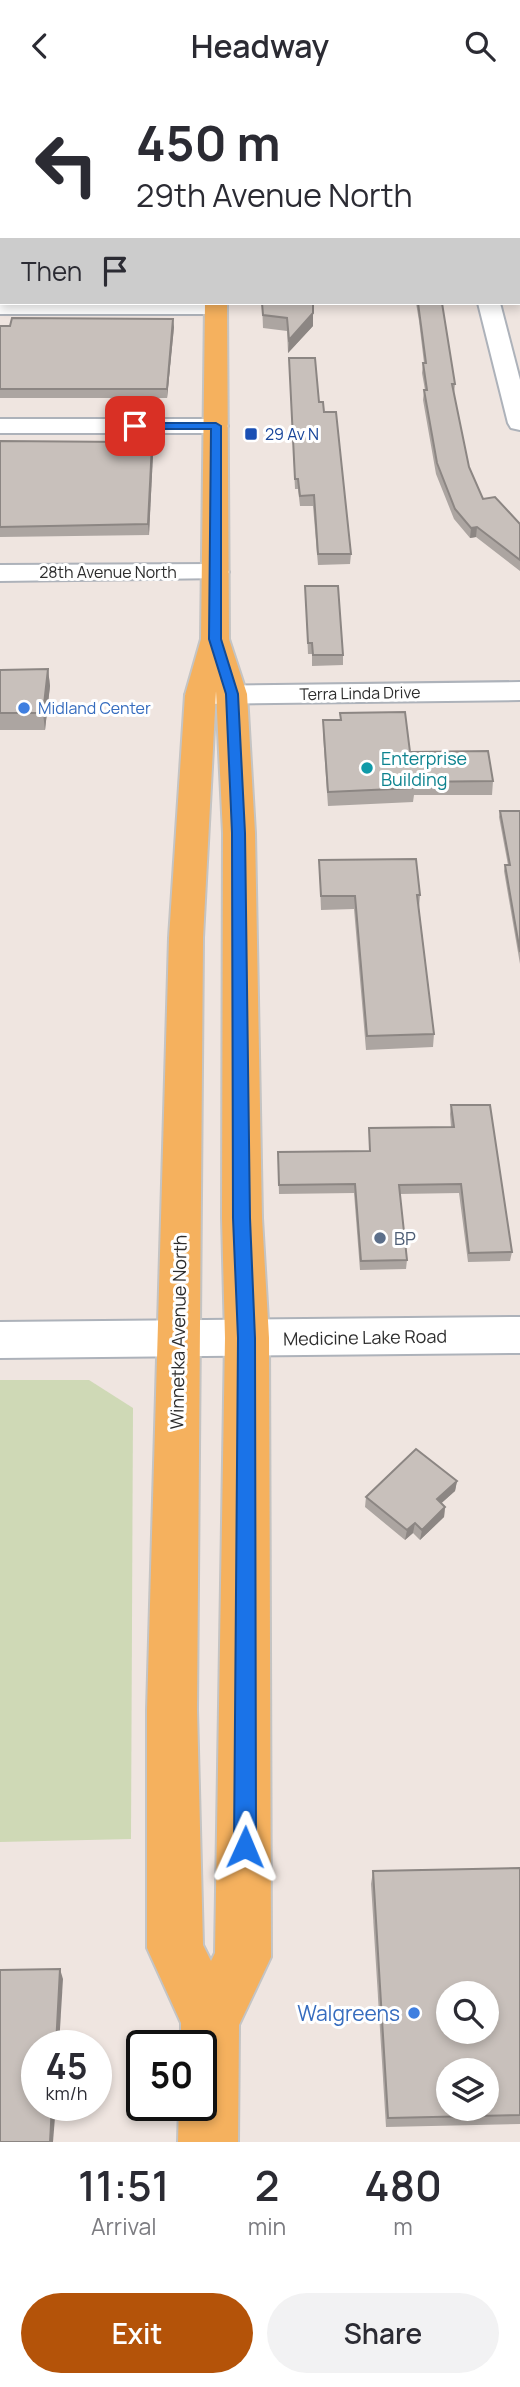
<!DOCTYPE html>
<style>
:root{--surface:#fff;--page:#f2f2f3;--text:#2b2b33;--muted:#7c7c81;--accent:#b45309}
body{margin:0;font-family:Manrope,sans-serif;background:var(--page);color:var(--text);height:100vh;display:flex;flex-direction:column;font-size:26px;white-space:nowrap}
*{box-sizing:border-box;margin:0}
p{font-size:23px;color:var(--muted)}
.icon{flex:none;width:38px;height:38px;fill:none;stroke:currentColor;stroke-width:2;stroke-linecap:round;stroke-linejoin:round}
.map{position:relative;height:2051px;overflow:hidden}
.drawer{display:flex;flex-direction:column;background:var(--surface);flex:1}
.drawer>*{flex:none}
.top-card{position:absolute;left:0px;top:0px;width:522px;height:214px;box-shadow:0 4px 10px #0003;background:#fff;color:var(--text);overflow:hidden}
.tools{position:absolute;left:436px;top:1890px;display:grid;gap:14px}
.tools a{display:grid;place-items:center;width:63px;height:63px;border-radius:50%;background:var(--surface);box-shadow:0 4px 10px #0003;font-size:35px}
.speed{position:absolute;left:21px;top:1939px;display:flex;gap:14px;font-size:35px;font-weight:700;text-align:center}
.speed>*{display:grid;place-content:center;width:91px;height:91px;border-radius:50%;background:var(--surface);box-shadow:0 4px 10px #0003;line-height:1}
.speed small{font-size:18px;font-weight:400}
.speed .limit{border:4px solid #111;border-radius:10px;background:#fff;color:#111}
.pin{position:absolute;display:grid;place-items:center;width:60px;height:60px;color:#fff;margin:-30px;border-radius:14px;box-shadow:0 4px 10px #0006}
.me{position:absolute;width:77px;margin:-38px;rotate:1deg;stroke-linejoin:round;filter:drop-shadow(0 0 5px #0008)}
.turn{display:flex;align-items:center;gap:24px;height:147px;padding:0 21px;font-size:32px}
.turn .icon{width:91px;height:91px;stroke-width:2.5}
.turn b{display:block;font-size:49px;line-height:60px}
.then{display:flex;align-items:center;height:66px;padding:0 21px;background:#0003;gap:14px;font-size:26px}
.eta{display:flex;justify-content:space-evenly;align-items:center;height:119px;text-align:center}
.eta b{font-size:42px;font-weight:600;line-height:49px}
.primary-button{display:flex;gap:14px;margin-top:auto;padding:14px 21px}
.primary-button a{flex:1;height:80px;border-radius:42px;background:var(--accent);color:#fff;font-size:28px;font-weight:600;line-height:80px;text-align:center}
.primary-button a+a{background:var(--page);color:var(--text)}
header{display:flex;justify-content:space-between;align-items:center;height:91px;padding:0 21px;background:var(--surface);font-size:32px;font-weight:600}
.map>svg:first-child{display:block}
.cemetery{fill:#cfd9b6}
.lines{fill:none;stroke-linecap:round;stroke-linejoin:round}
.minor-casing{stroke:#adb2ba;stroke-width:4}
.major-casing{stroke:#c4c4c4;stroke-width:4}
.minor{fill:#fff;fill-rule:evenodd}
.major{fill:#f5b15e;fill-rule:evenodd}
.wall{fill:#aca5a1}
.shaded-wall{fill:#8c8683}
.building{fill:#c8c0bb;stroke:#8c8683;stroke-width:2;fill-rule:evenodd}
.route{fill:#1a73e8;stroke:#114b97;stroke-width:2}
.transit-dot{fill:#1a4fb4;stroke:#fff;stroke-width:2.5}
.shop-dot{fill:#3f7fe0;stroke:#fff;stroke-width:2.5}
.culture-dot{fill:#0f9aa8;stroke:#fff;stroke-width:2.5}
.service-dot{fill:#5c6f8a;stroke:#fff;stroke-width:2.5}
.labels{text-anchor:middle;dominant-baseline:central;stroke-width:6;stroke-linejoin:round;paint-order:stroke}
.far-transit-label{font-size:16px;fill:#164399;stroke:#fff;text-anchor:start}
.far-street-label{font-size:16px;fill:#2d2d2d;stroke:#fff}
.far-shop-label{font-size:16px;fill:#366cbe;stroke:#fff;text-anchor:start}
.culture-label{font-size:18px;fill:#0d838f;stroke:#fff;text-anchor:start}
.service-label{font-size:18px;fill:#4e5e75;stroke:#fff;text-anchor:start}
.street-label{font-size:18px;fill:#2d2d2d;stroke:#fff}
.near-shop-label{font-size:21px;fill:#366cbe;stroke:#fff;text-anchor:end}
</style>
<header><svg class="icon" aria-label="back" viewBox="0 0 24 24"><path d="M15 5l-7 7 7 7"/></svg>Headway<svg class="icon" aria-label="search" viewBox="0 0 24 24"><circle cx="10" cy="10" r="6"/><path d="M15 15l6 6"/></svg></header>
<div class="map">
<svg width="520" height="2051" viewBox="0 0 520 2051">
<rect width="100%" height="100%" fill="#efe5e0"/>
<!-- cemetery -->
<polygon class="cemetery" points="0,1289 89,1289 133,1317 131,1748 0,1751"/>
<g class="lines">
<!-- minor casing -->
<g class="minor-casing">
<g id="minor">
<polygon points="0,0 10,0 2,2 0,9"/>
<polygon points="463,0 482,0 461,2"/>
<polygon points="0,209 224,212 227,216 216,223 0,223"/>
<polygon points="478,212 500,212 520,289 520,339 511,337 508,332"/>
<polygon points="0,328 216,328 225,330 228,335 225,340 216,342 0,342"/>
<polygon points="215,473 225,475 229,481 225,487 0,490 0,474"/>
<polygon points="520,591 520,609 200,613 189,610 185,604 189,598 200,595"/>
<polygon points="520,1226 520,1262 0,1267 0,1231"/>
</g>
</g>
<!-- major casing -->
<g class="major-casing">
<g id="major">
<rect x="207" y="0" width="18" height="2"/>
<path d="M 205,212 L 227,212 L 229,548 L 247,603 L 255,742 L 262,1127 L 269,1247 L 271,1866 L 239,1934 L 238,2051 L 178,2051 L 179,2014 L 201,2014 L 201,1955 L 181,1955 L 181,1932 L 147,1857 L 147,1619 L 169,847 L 185,604 L 201,548 ZM 216,600 L 223,742 L 222,1127 L 225,1247 L 215,1862 L 211,1870 L 203,1854 L 197,1619 L 203,847 Z"/>
</g>
</g>
<!-- minor -->
<use href="#minor" class="minor"/>
<!-- major -->
<use href="#major" class="major"/>
</g>
<!-- wall -->
<g class="wall">
<polygon points="262,0 418,0 418,2 265,2"/>
<polygon points="262,212 313,212 313,235 288,262 287,240 263,237"/>
<polygon points="416,212 442,212 455,293 454,303 469,376 483,408 520,433 520,480 476,446 470,447 454,428 436,383 423,309 424,299 425,299 422,282 423,272 424,272 419,230"/>
<polygon points="0,235 174,236 167,307 0,307"/>
<polygon points="289,267 324,321 351,463 350,473 318,474 313,415 300,415 298,398 295,398"/>
<polygon points="0,350 152,353 153,363 149,444 0,446"/>
<polygon points="305,495 343,564 343,574 312,575 312,563 308,563"/>
<polygon points="48,578 50,595 45,639 0,639 0,579"/>
<polygon points="340,622 410,661 493,690 492,704 414,704 413,711 328,715 323,643 323,629 340,629"/>
<polygon points="500,720 520,720 520,873 504,780 505,774 508,774 499,726"/>
<polygon points="319,769 420,804 419,817 434,943 433,956 366,959 354,818 321,819"/>
<polygon points="451,1014 512,1161 510,1170 468,1171 459,1102 400,1103 407,1169 406,1178 360,1179 354,1102 279,1103 278,1070 369,1060 369,1037 451,1036 450,1023"/>
<polygon points="457,1390 455,1400 441,1412 445,1416 444,1426 420,1449 413,1442 405,1449 365,1416 366,1406"/>
<polygon points="520,1777 520,2033 386,2036 371,1793 373,1780"/>
</g>
<!-- shaded-wall -->
<g class="shaded-wall">
<polygon points="313,222 313,235 288,262 289,249"/>
<polygon points="173,228 174,236 167,307 167,298"/>
<polygon points="152,353 153,363 149,444 148,433"/>
<polygon points="477,436 476,446 470,447 471,437"/>
<polygon points="48,578 50,595 45,639 43,622"/>
<polygon points="457,1390 455,1400 435,1418 437,1408"/>
<polygon points="445,1416 444,1426 420,1449 422,1439"/>
<polygon points="415,1432 413,1442 405,1449 407,1439"/>
<polygon points="60,1878 63,1888 59,1955 56,1955"/>
<polygon points="52,2014 56,2014 53,2051 50,2051"/>
</g>
<!-- building -->
<g class="building">
<polygon points="39,0 63,0 62,2 39,2"/>
<rect x="143" y="0" width="26" height="2"/>
<polygon points="289,0 403,0 403,2 293,2"/>
<polygon points="262,212 313,212 313,222 289,249 287,227 263,224"/>
<polygon points="418,212 442,212 455,293 452,293 469,376 483,408 495,406 520,433 520,469 477,436 471,437 455,418 437,372 424,299 427,299 423,272 426,272"/>
<polygon points="12,227 173,228 167,298 0,298 0,235 10,235"/>
<polygon points="289,267 315,267 319,311 323,311 324,321 336,321 351,463 318,463 314,404 300,405 298,388 295,388"/>
<polygon points="0,350 128,351 152,353 148,433 0,436"/>
<polygon points="305,495 338,495 343,564 313,564 312,552 308,552"/>
<polygon points="48,578 43,622 0,622 0,579"/>
<polygon points="405,621 410,661 488,660 493,690 413,691 414,697 328,701 323,629 341,629 340,622"/>
<polygon points="500,720 520,720 520,861 505,774 510,774"/>
<polygon points="416,768 420,804 417,804 434,943 367,945 355,805 321,805 319,769"/>
<polygon points="451,1014 490,1014 512,1161 469,1162 461,1093 399,1094 407,1169 361,1170 355,1093 279,1094 278,1061 370,1060 369,1037 454,1036"/>
<polygon points="416,1358 457,1390 437,1408 445,1416 422,1439 415,1432 407,1439 366,1406"/>
<path d="M 520,1777 L 520,2024 L 388,2027 L 373,1780 ZM 448,1902 L 486,1902 L 486,1941 L 448,1941 ZM 448,1979 L 486,1979 L 486,2018 L 448,2018 Z"/>
<polygon points="60,1878 56,1955 37,1955 37,2014 52,2014 50,2051 0,2051 0,1879"/>
</g>
<!-- route -->
<polygon class="route" points="216,332 221,335 221,548 238,603 245,742 250,1127 255,1247 256,1756 253,1763 245,1767 237,1763 234,1756 238,1247 233,1127 232,742 226,603 209,548 211,338 135,338 130,335 135,332"/>
<!-- markers -->
<rect class="transit-dot" x="244" y="336" width="14" height="14" rx="3.5"/>
<g class="shop-dot">
<circle cx="24" cy="617" r="7"/>
<circle cx="414" cy="1922" r="7"/>
</g>
<circle class="culture-dot" cx="367" cy="677" r="7"/>
<circle class="service-dot" cx="380" cy="1147" r="7"/>
<g class="labels">
<!-- far-transit labels -->
<g class="far-transit-label">
<text x="265" y="343">29 Av N</text>
</g>
<!-- far-street labels -->
<g class="far-street-label">
<text x="108" y="481">28th Avenue North</text>
<text transform="translate(360 602) rotate(-1)">Terra Linda Drive</text>
</g>
<!-- far-shop labels -->
<g class="far-shop-label">
<text x="38" y="617">Midland Center</text>
</g>
<!-- culture labels -->
<g class="culture-label">
<text x="381" y="667">Enterprise<tspan x="381" dy="21">Building</tspan></text>
</g>
<!-- service labels -->
<g class="service-label">
<text x="394" y="1147">BP</text>
</g>
<!-- street labels -->
<g class="street-label">
<text transform="translate(178 1241) rotate(-89)">Winnetka Avenue North</text>
<text transform="translate(365 1246) rotate(-1)">Medicine Lake Road</text>
</g>
<!-- near-shop labels -->
<g class="near-shop-label">
<text x="400" y="1922">Walgreens</text>
</g>
</g>
</svg>
<div class="tools">
<a><svg class="icon" aria-label="search" viewBox="0 0 24 24"><circle cx="10" cy="10" r="6"/><path d="M15 15l6 6"/></svg></a>
<a><svg class="icon" aria-label="layers" viewBox="0 0 24 24"><path d="M12 4l9 5-9 5-9-5zM3 14l9 5 9-5"/></svg></a>
</div>
<div class="speed"><div>45<small>km/h</small></div><div class="limit">50</div></div>
<div class="pin" style="left:135px;top:335px;background:#d93025"><svg class="icon" aria-label="arrive" viewBox="0 0 24 24"><path d="M6 21V4h12l-3 4 3 4H6"/></svg></div>
<svg class="me" style="left:245px;top:1756px" viewBox="-20 -20 40 40"><path d="M0-17L14 15 0 8-14 15z" fill="#1a73e8" stroke="#fff" stroke-width="4"/></svg>
<div class="top-card">
<div class="turn"><svg class="icon" aria-label="left" viewBox="0 0 24 24"><path d="M17 20v-9H6M10 6l-5 5 5 5"/></svg><div><b>450 m</b>29th Avenue North</div></div>
<div class="then">Then<svg class="icon" aria-label="arrive" viewBox="0 0 24 24"><path d="M6 21V4h12l-3 4 3 4H6"/></svg></div>
</div>
</div>
<section class="drawer">
<div class="eta">
<div><b>11:51</b><p>Arrival</p></div>
<div><b>2</b><p>min</p></div>
<div><b>480</b><p>m</p></div>
</div>
<div class="primary-button"><a>Exit</a><a>Share</a></div>
</section>
